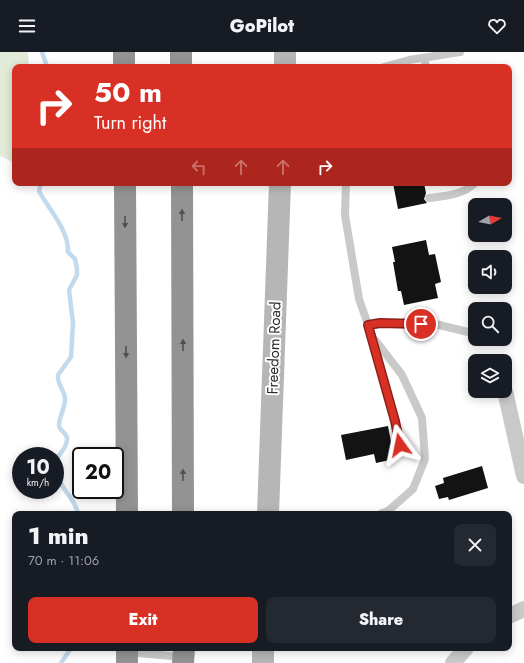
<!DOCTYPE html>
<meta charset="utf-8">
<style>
:root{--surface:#171b24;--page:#242831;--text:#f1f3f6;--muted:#9ea1a6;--accent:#d93025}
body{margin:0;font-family:Jost,sans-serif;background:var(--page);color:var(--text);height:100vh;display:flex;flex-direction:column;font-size:15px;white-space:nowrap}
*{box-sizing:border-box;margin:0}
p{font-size:13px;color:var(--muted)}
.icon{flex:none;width:22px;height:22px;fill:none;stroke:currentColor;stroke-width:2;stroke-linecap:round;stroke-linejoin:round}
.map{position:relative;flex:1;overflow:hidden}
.side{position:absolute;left:12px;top:459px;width:500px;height:140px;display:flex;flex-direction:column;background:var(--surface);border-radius:8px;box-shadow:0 2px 10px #0003}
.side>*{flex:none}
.hud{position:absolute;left:12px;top:12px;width:500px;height:122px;border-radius:8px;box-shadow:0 2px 10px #0003;background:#d93025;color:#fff;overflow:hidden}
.needle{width:26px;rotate:80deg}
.tools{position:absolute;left:468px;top:146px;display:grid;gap:8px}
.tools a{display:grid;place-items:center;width:44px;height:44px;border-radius:8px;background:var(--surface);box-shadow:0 2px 10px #0003;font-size:20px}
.speed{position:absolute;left:12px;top:395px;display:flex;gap:8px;font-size:20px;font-weight:700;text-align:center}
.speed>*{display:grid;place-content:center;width:52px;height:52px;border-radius:50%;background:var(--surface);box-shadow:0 2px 10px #0003;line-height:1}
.speed small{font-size:10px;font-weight:400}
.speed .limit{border:2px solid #111;border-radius:6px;background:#fff;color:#111}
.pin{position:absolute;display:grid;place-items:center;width:34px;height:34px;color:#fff;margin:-17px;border:2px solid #fff;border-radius:50%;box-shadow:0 1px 4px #0007}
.me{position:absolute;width:44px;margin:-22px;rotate:348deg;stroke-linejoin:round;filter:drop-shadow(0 0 3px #0008)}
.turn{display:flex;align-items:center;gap:14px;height:84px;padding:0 16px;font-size:18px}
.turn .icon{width:52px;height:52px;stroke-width:2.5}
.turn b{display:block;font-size:28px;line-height:34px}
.lanes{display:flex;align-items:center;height:38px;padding:0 16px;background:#0003;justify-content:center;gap:20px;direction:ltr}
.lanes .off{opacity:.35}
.round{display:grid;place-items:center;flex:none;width:42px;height:42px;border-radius:8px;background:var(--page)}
.headline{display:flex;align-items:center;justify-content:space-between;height:68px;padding:0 16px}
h1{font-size:24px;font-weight:800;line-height:30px}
.action{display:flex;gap:8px;margin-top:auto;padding:8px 16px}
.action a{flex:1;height:46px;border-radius:8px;background:var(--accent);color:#fff;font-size:16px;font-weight:800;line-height:46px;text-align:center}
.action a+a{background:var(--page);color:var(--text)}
header{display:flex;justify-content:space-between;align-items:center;height:52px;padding:0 16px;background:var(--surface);font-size:18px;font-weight:800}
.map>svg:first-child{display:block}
.green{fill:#e1ebd8}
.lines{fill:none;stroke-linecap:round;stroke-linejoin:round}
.stream{stroke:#c2daed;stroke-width:4.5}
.building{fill:#131313}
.lane{stroke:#c9c9c9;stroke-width:8}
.street{stroke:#c9c9c9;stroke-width:16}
.secondary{stroke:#b6b6b6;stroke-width:22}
.highway{stroke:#939393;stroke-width:22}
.oneway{fill:#505050}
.route-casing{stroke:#8d1f18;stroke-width:10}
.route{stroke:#d93025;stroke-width:7}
.labels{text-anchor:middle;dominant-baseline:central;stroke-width:4;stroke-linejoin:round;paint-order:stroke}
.street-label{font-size:15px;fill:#2c2c2c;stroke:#fff}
</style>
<header><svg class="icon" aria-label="menu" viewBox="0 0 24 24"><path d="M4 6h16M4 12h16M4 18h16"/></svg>GoPilot<svg class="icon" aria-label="heart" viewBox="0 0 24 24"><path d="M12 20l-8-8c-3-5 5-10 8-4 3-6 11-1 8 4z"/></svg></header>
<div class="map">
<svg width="524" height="611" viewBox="0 0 524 611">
<rect width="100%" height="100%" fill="#fff"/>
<!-- green -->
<polygon class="green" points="0,0 28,0 29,15 15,15 15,111 0,104"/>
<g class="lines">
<!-- stream -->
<g class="stream">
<polyline points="42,0 47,15"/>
<path d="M 41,131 L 39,139 C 49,158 69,178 68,200 L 75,207 L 77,217 L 77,223 L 69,238 L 73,271 L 71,305 L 58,323 C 57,332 64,338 65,346 C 66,355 59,364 59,373 C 59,379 68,381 67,388 C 64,406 51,399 58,425 C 62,438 76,448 78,462"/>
<polyline points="61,611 71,596"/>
</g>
</g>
<!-- building -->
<g class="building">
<polygon points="393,131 424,131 426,141 424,147 427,151 398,157"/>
<polygon points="426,188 429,203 435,202 441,230 435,232 438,246 404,253 401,239 398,239 393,210 395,210 392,195"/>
<polygon points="388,374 392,395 395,394 397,398 399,406 376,411 374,402 346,408 341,383"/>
<polygon points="482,414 488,436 449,448 448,445 439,447 435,434 444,431 443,426"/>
</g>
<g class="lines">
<!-- lane -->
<g class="lane">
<polyline points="424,6 426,15"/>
<polyline points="384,15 409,8 460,0"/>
<polyline points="346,131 345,163 359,247 372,284 395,369 400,393"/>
<path d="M 429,146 C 445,144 463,143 475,131"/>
<polyline points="368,273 380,271 435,272 468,280"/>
<polyline points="375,288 402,323 422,366 425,407 413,437 388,459 380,462"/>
<polyline points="128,600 182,605"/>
</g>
<!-- street -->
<g class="street">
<polyline points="505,339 524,424"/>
<polyline points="509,564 524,557"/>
<polyline points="453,611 466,596"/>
</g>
<!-- secondary -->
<g class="secondary">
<polyline points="285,15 285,0"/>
<polyline points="268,462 280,131"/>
<polyline points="263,611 263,596"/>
</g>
<!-- highway -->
<g class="highway">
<polyline points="124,0 124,15"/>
<polyline points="181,0 181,15"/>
<polyline points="125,131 127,462"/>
<polyline points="182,131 183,462"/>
<polyline points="127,611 127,596"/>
<polyline points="183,611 184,596"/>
</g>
</g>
<!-- one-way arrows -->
<defs><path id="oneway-solid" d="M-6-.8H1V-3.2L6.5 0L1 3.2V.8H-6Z"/></defs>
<g class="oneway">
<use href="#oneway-solid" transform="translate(182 163) rotate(-90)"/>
<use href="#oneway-solid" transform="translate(125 170) rotate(90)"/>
<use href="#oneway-solid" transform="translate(183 293) rotate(-90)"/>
<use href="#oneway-solid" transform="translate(126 300) rotate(89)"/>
<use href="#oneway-solid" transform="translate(183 423) rotate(-90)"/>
</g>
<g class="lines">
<!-- route casing -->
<g class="route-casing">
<polyline id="route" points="400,393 395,369 368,273 380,271 421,272"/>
</g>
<!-- route -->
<use href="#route" class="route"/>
</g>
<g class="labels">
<!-- street labels -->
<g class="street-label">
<text transform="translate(274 296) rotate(-88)">Freedom Road</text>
</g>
</g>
</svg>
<div class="tools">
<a><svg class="needle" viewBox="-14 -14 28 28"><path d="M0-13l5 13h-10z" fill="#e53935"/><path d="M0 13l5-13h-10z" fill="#9ea1a6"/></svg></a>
<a><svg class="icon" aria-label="sound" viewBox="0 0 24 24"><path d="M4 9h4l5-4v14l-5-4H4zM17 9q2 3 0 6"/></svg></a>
<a><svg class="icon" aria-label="search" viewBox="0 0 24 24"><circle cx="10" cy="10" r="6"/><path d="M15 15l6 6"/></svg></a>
<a><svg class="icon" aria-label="layers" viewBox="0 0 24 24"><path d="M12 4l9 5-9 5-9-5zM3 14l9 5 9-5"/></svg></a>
</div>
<div class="speed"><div>10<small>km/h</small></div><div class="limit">20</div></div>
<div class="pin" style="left:421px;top:272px;background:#d93025"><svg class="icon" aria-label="arrive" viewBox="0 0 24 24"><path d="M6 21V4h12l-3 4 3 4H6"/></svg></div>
<svg class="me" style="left:400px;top:393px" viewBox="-20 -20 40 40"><path d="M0-17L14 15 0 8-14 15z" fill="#d93025" stroke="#fff" stroke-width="4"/></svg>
<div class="hud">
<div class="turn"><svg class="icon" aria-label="right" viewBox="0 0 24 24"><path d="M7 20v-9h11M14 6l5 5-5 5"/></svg><div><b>50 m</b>Turn right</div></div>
<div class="lanes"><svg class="icon off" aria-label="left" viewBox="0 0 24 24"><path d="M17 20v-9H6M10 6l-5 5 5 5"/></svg><svg class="icon off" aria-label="ahead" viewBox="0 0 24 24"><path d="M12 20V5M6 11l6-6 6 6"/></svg><svg class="icon off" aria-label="ahead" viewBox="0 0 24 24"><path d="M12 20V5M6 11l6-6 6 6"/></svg><svg class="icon" aria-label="right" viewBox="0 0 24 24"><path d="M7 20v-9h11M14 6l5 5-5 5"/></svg></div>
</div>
<section class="side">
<div class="headline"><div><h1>1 min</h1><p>70 m · 11:06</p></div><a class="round"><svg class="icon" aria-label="close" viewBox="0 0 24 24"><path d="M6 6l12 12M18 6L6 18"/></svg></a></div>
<div class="action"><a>Exit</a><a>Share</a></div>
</section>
</div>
